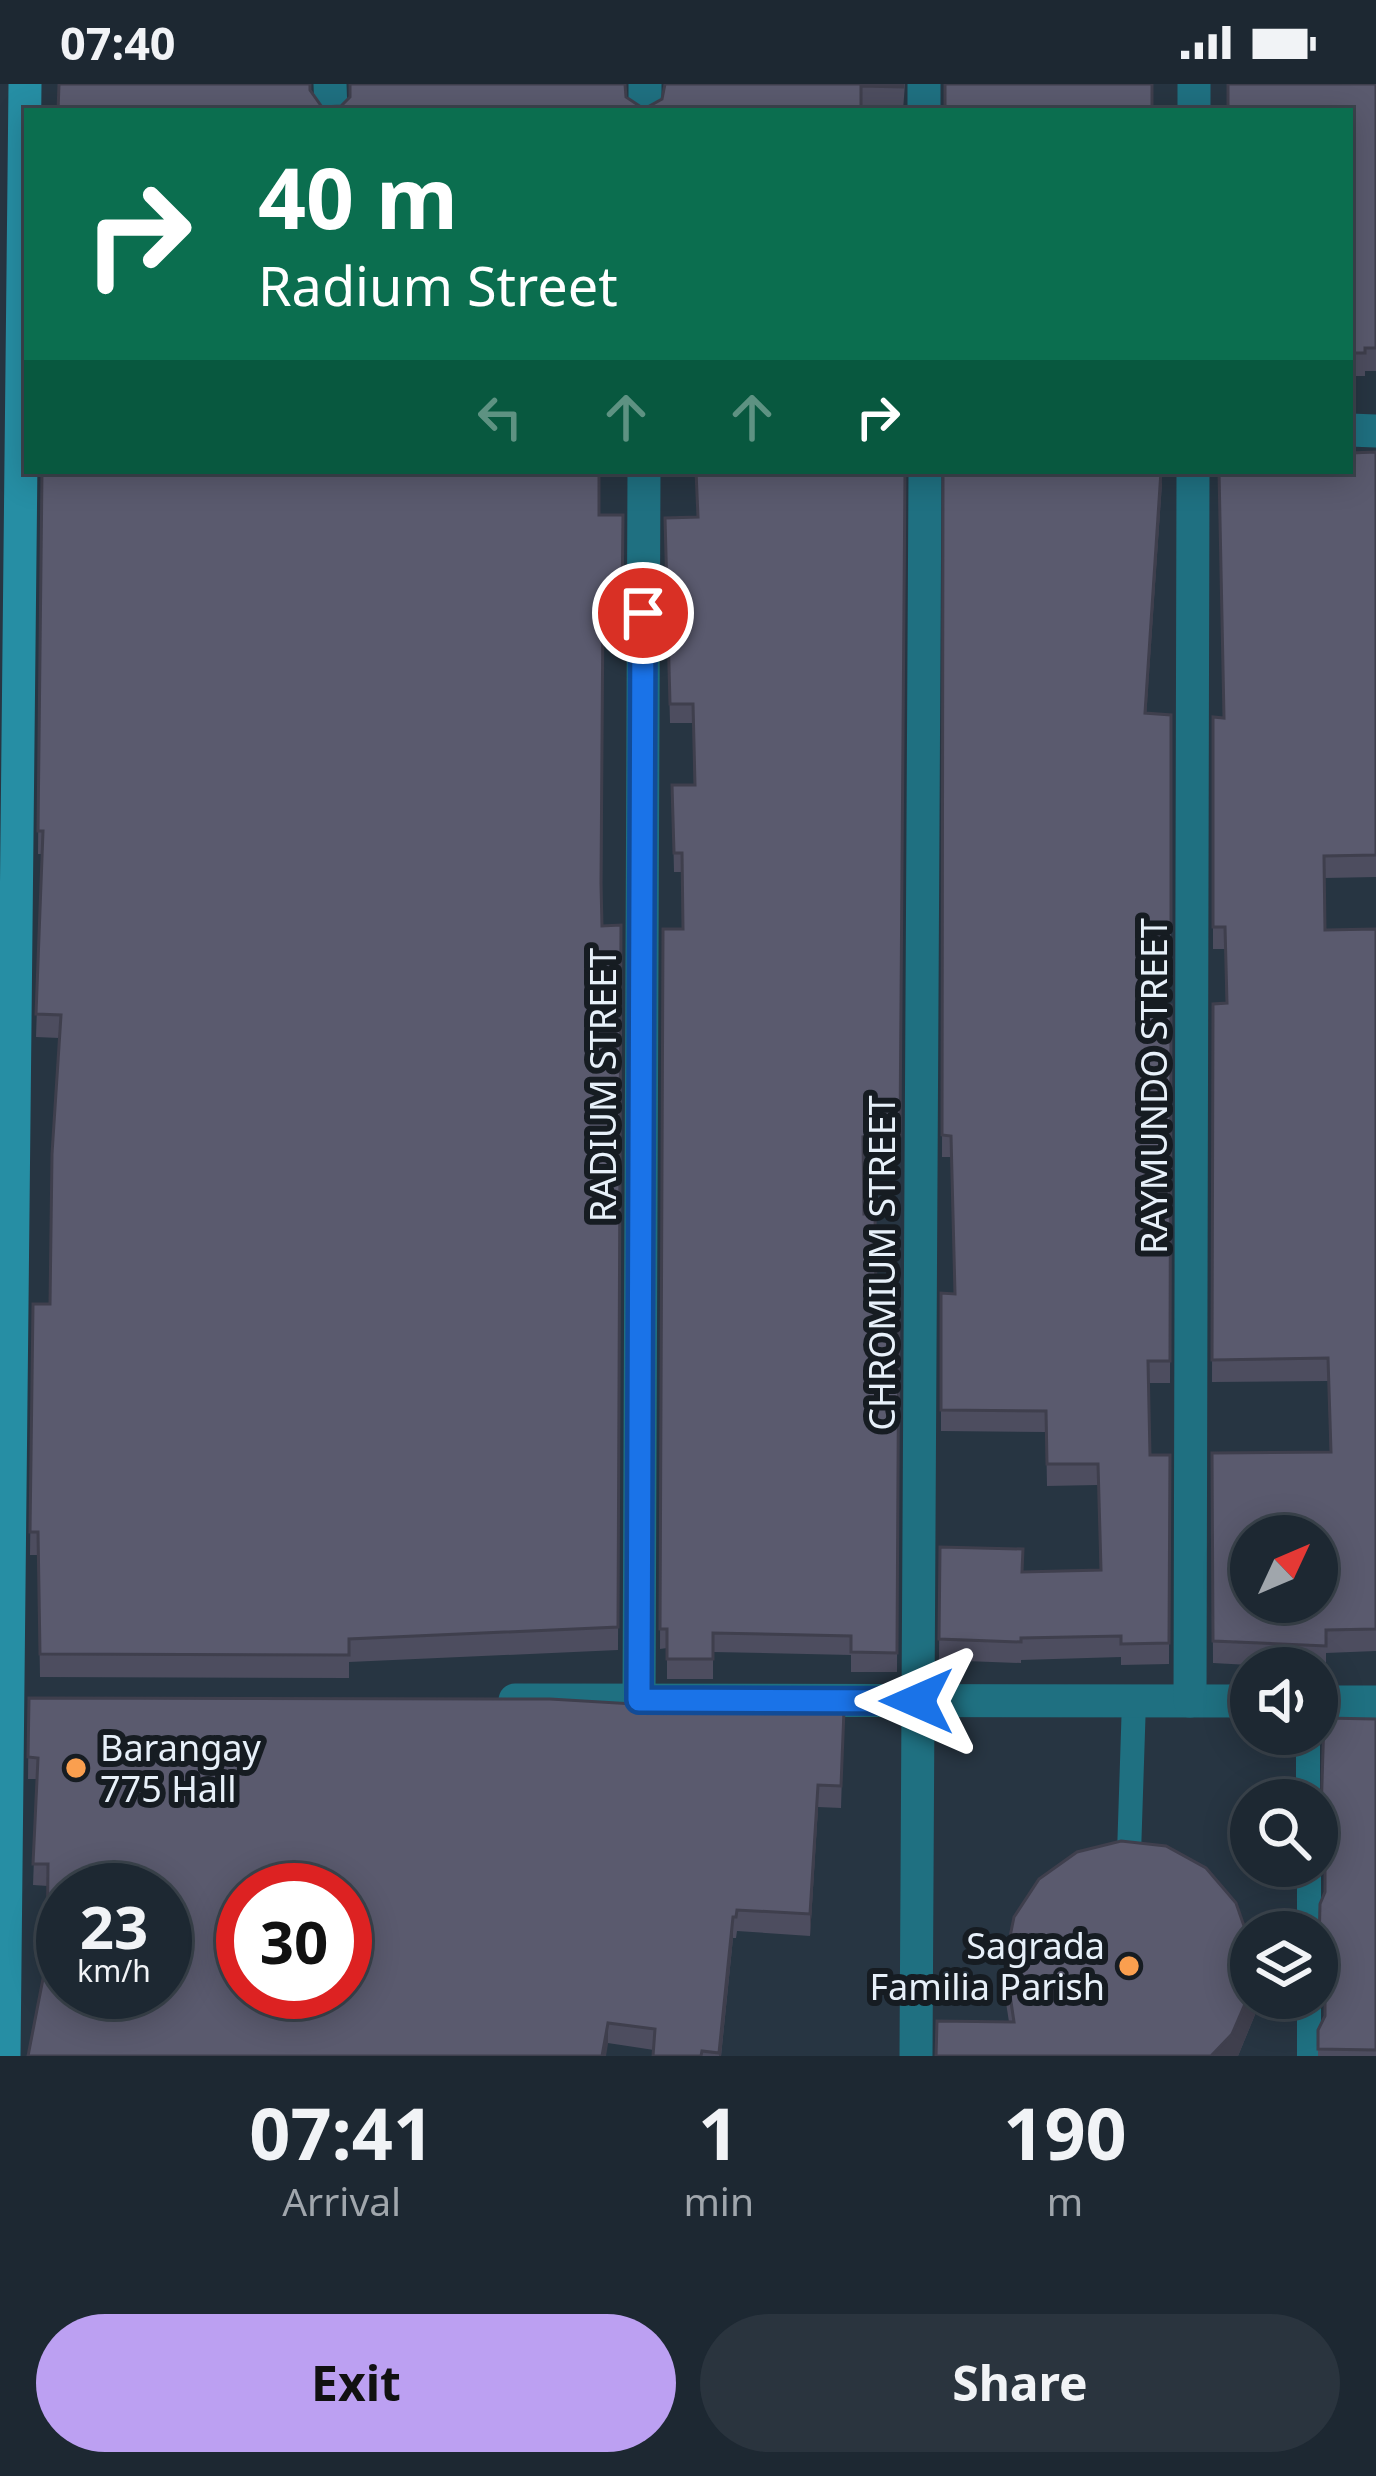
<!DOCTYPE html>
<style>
:root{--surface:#1d2832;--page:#2a343e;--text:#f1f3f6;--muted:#a0a6ac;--line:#3b444d;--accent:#bca0f2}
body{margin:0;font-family:"Noto Sans",sans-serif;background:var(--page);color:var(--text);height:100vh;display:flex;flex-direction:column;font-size:45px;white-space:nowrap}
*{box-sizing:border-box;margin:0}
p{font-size:39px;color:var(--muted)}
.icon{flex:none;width:66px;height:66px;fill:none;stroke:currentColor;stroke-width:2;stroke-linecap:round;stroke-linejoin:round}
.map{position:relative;height:1972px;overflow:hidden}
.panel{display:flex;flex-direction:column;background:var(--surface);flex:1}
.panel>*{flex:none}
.hud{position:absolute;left:24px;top:24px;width:1329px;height:366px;border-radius:0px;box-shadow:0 6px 30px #0003,0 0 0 3px var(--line);background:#0b6e4f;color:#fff;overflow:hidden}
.needle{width:78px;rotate:46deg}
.fabs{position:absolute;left:1230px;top:1431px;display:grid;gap:24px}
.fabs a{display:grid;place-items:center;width:108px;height:108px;border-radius:50%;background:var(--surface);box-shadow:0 6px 30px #0003,0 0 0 3px var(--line);font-size:60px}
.speed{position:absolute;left:36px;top:1779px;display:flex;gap:24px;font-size:60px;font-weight:700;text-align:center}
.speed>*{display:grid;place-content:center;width:156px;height:156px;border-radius:50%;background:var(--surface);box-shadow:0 6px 30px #0003,0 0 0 3px var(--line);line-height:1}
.speed small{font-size:30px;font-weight:400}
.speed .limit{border:18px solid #d22;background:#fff;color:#111}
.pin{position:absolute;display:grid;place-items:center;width:102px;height:102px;color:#fff;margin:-51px;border:6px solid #fff;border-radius:50%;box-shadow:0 3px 12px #0007}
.me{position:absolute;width:132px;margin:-66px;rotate:270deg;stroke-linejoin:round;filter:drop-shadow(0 0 9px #0008)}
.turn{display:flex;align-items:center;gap:42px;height:252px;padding:0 36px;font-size:54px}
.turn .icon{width:156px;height:156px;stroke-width:2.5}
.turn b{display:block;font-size:84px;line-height:102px}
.lanes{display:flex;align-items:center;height:114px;padding:0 36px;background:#0003;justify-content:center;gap:60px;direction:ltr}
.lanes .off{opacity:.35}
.eta{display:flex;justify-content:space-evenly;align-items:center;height:204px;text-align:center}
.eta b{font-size:72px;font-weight:700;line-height:84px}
.action{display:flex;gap:24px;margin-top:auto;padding:24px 36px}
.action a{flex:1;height:138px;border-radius:72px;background:var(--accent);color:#111;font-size:48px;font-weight:700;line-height:138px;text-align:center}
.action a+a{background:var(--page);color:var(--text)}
.status{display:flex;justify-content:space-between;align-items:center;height:84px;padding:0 60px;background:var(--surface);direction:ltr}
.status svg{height:33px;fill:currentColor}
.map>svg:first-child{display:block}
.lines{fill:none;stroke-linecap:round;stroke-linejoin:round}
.service{stroke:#1f7081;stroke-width:24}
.minor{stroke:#1f7081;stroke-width:33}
.secondary{stroke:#268ea4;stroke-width:33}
.wall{fill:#4d4d5f}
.shaded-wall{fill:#3f3f4d}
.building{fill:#5a5a6e;stroke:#3f3f4d;stroke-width:3;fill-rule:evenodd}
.route-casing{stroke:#114b97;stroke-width:30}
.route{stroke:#1a73e8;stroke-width:21}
.poi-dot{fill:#fa9f4f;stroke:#161c22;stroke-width:4.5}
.labels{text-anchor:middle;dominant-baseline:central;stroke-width:12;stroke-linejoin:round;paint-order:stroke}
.street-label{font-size:36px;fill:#e7f0f9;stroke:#161c22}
.poi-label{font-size:36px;fill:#e7f0f9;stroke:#161c22;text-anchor:start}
</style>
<div class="status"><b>07:40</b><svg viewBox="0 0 49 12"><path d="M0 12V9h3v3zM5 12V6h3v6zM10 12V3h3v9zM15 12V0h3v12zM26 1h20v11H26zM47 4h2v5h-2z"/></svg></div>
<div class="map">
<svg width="1376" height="1972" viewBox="0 0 1376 1972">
<rect width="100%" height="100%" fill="#273542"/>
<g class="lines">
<!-- service -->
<g class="service">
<polyline points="1308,1650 1308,1716"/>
<polyline points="1129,1770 1134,1617"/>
<polyline points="1309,1782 1309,1848"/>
<polyline points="1309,1914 1309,1972"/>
</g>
<!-- minor -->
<g class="minor">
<polyline points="330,0 331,27"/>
<polyline points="924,0 924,27"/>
<polyline points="645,27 645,0"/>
<polyline points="1194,27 1194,0"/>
<polyline points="1350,346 1376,347"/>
<polyline points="515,1616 1251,1617"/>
<polyline points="639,1616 644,387"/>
<polyline points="1190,1617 1193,387"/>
<polyline points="1317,1618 1376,1618"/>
<polyline points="916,1972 925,387"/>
</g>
<!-- secondary -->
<polyline class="secondary" points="4,1972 25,0"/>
</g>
<!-- wall -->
<g class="wall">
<polygon points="665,0 905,0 903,26 58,27 311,7 322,23 626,13 644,25 662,15"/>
<polygon points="1376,0 1376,287 1365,287 1365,292 1350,292 1350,27"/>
<polygon points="1376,368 1376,793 1325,794 1325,846 1376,845 1376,1567 1326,1569 1326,1585 1213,1579 1212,1369 1330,1368 1328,1297 1212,1298 1213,920 1226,919 1225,865 1213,865 1213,633 1223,634"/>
<polygon points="42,387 599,431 623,431 622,546 603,546 602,842 621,841 618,1566 349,1578 349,1594 40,1593 38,1471 30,1471 33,1220 50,1220 59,954 36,953 42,770 38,770"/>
<polygon points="906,387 900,1071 863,1072 864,1130 876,1211 899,1211 897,1588 851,1588 851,1571 713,1568 713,1595 667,1595 667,1564 660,1565 663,845 682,845 682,788 674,788 672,701 694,701 693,639 670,639 665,434 697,433"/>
<polygon points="943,387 1162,399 1146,629 1171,631 1171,866 1153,866 1149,921 1171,921 1170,1299 1148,1299 1150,1371 1170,1371 1169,1580 1121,1581 1121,1573 1021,1576 1021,1579 939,1576 940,1463 1023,1488 1100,1486 1098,1401 1047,1402 1046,1348 941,1347 941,1209 955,1210 951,1073 942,1073"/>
<polygon points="29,1614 667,1622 714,1619 844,1626 841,1724 818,1723 810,1852 737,1847 736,1854 733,1854 721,1972 653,1972 654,1966 47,1874 48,1802 33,1801 37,1695 28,1695"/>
<polygon points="1376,1635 1376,1972 1318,1972 1318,1946 1325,1932 1325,1914 1319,1901 1320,1820 1325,1808 1325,1782 1321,1771 1321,1731"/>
<polygon points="1005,1877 1259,1914 1259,1921 1238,1972 936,1972 1009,1938 1005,1912"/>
</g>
<!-- shaded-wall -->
<g class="shaded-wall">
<polygon points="1162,387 1162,399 1145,650 1145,629"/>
<polygon points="818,1701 818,1723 810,1852 810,1830"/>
<polygon points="733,1833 733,1854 721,1972 719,1972"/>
<polygon points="1251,1906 1251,1914 1259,1914 1259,1921 1238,1972 1211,1972"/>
<polygon points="608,1939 608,1960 606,1972 602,1972"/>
</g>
<!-- building -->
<g class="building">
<polygon points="59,0 310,0 310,6 322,23 341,22 350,13 350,0 625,0 626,13 644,25 662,15 665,0 903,0 903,3 861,2 861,27 58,27"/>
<rect x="945" y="0" width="207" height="27"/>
<polygon points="1228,0 1376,0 1376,264 1365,264 1365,269 1350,269 1350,27 1228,27"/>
<path d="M 1376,368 L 1376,771 L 1324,772 L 1325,846 L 1376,845 L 1376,1545 L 1326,1546 L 1326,1562 L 1213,1557 L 1212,1369 L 1331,1368 L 1328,1274 L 1212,1276 L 1213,920 L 1227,919 L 1225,843 L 1213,843 L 1213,633 L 1224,634 L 1219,387 L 1350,387 L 1350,369 ZM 1251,1452 L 1317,1452 L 1317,1518 L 1251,1518 Z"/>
<polygon points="42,387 599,387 599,431 623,431 622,523 603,523 601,800 602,842 621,841 618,1543 349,1555 349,1571 40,1570 38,1448 30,1448 33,1220 50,1220 52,1070 61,931 36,930 43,747 38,747"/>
<polygon points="696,387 905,387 900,1052 863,1053 864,1130 875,1130 876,1211 899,1211 897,1569 851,1568 851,1552 713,1549 713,1575 667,1575 667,1545 660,1545 663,845 683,845 682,769 674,769 672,701 695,701 693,620 670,620 665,434 698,433"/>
<polygon points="943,387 1161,387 1145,629 1171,631 1171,844 1153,845 1147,921 1171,921 1170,1277 1148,1277 1150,1371 1170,1371 1169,1559 1121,1560 1121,1552 1021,1554 1021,1558 939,1555 940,1463 1023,1465 1022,1488 1101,1486 1098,1380 1047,1380 1046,1327 941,1326 941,1209 955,1210 951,1052 942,1051"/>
<path d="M 29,1614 L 550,1615 L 667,1622 L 667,1615 L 714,1616 L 714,1619 L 844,1626 L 841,1702 L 818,1701 L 810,1830 L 737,1826 L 736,1833 L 733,1833 L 719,1969 L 702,1967 L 701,1972 L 653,1972 L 655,1945 L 608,1939 L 602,1972 L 28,1972 L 47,1874 L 48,1780 L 33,1780 L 38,1674 L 28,1673 ZM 63,1806 L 165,1806 L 165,1908 L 63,1908 ZM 243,1806 L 345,1806 L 345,1908 L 243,1908 Z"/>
<polygon points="1324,1634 1376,1635 1376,1966 1318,1965 1318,1946 1325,1932 1325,1874 1319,1861 1320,1820 1325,1808 1325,1742 1321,1731"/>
<polygon points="1121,1757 1166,1762 1206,1784 1236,1819 1251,1862 1251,1906 1232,1950 1211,1972 936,1972 937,1937 1014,1938 1005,1877 1014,1833 1039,1795 1077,1768"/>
</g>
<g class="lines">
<!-- route casing -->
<g class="route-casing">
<polyline id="route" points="643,529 639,1616 917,1617"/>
</g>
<!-- route -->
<use href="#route" class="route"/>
</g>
<!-- markers -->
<g class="poi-dot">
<circle cx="76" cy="1684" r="12"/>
<circle cx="1129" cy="1882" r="12"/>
</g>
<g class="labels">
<!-- street labels -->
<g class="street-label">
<text transform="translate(602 1001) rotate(-90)">RADIUM STREET</text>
<text transform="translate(1153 1002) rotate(-90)">RAYMUNDO STREET</text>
<text transform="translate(881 1179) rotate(-90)">CHROMIUM STREET</text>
</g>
<!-- poi labels -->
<g class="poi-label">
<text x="100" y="1663">Barangay<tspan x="100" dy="41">775 Hall</tspan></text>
<text x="1105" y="1861" text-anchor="end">Sagrada<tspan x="1105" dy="41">Familia Parish</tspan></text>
</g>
</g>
</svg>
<div class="fabs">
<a><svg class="needle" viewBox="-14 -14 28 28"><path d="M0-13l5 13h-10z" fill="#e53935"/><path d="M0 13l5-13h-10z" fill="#a0a6ac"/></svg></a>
<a><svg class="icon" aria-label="sound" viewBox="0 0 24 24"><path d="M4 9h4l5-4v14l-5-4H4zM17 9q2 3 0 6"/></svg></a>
<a><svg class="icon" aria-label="search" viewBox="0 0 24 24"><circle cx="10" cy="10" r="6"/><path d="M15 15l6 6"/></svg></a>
<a><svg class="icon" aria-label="layers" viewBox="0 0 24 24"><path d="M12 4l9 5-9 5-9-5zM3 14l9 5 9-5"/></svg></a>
</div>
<div class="speed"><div>23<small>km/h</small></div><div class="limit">30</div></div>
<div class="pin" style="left:643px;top:529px;background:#d93025"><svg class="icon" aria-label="arrive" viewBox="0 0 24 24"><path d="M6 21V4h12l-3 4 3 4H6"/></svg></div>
<svg class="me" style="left:917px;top:1617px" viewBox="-20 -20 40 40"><path d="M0-17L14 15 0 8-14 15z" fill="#1a73e8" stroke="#fff" stroke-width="4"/></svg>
<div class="hud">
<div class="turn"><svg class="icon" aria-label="right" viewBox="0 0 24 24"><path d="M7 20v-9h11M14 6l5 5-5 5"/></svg><div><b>40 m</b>Radium Street</div></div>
<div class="lanes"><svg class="icon off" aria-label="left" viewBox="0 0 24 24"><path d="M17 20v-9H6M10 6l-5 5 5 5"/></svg><svg class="icon off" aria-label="ahead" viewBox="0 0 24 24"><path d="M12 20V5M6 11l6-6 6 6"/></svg><svg class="icon off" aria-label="ahead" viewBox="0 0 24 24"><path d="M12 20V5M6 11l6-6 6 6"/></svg><svg class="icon" aria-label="right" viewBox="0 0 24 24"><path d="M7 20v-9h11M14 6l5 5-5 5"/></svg></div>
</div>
</div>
<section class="panel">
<div class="eta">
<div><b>07:41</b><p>Arrival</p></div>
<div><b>1</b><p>min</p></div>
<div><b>190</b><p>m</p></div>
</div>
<div class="action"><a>Exit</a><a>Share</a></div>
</section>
